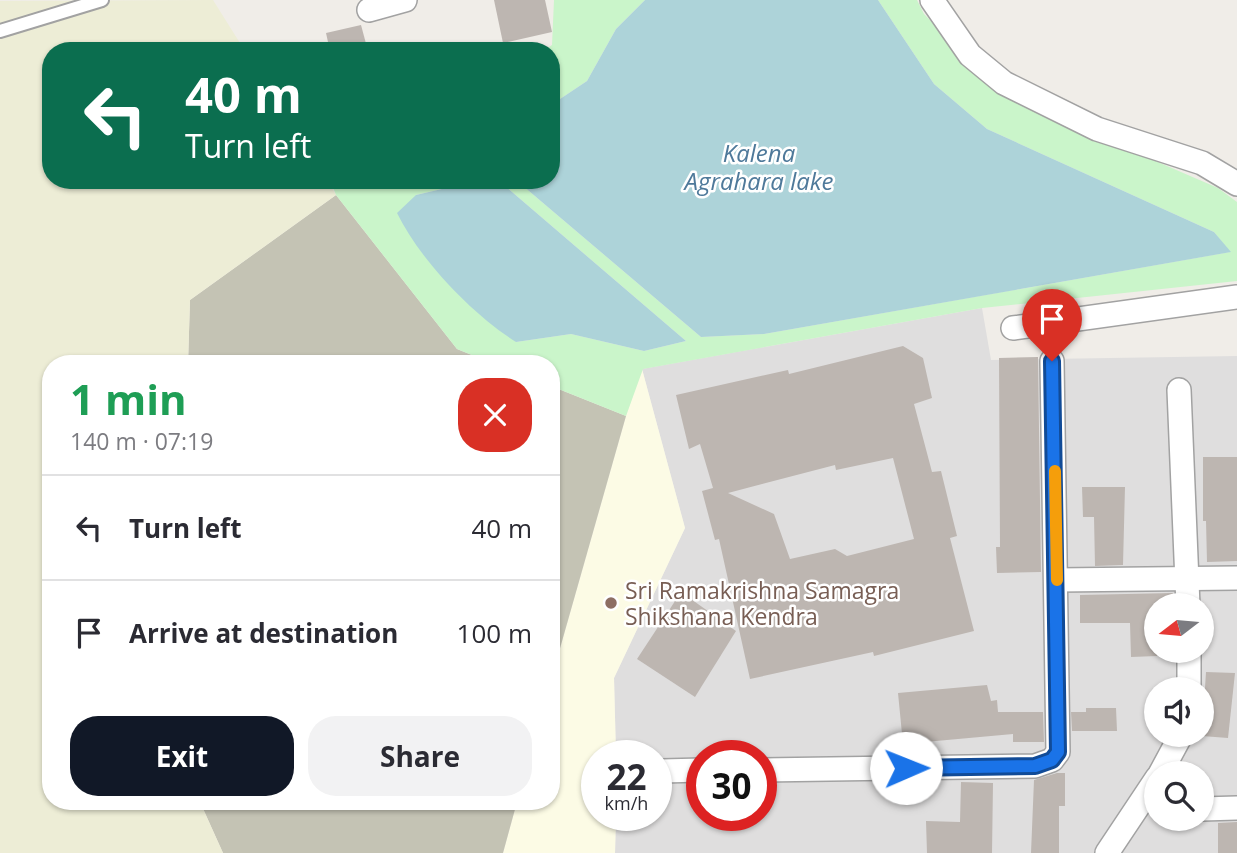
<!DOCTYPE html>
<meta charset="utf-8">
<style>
:root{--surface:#fff;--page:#f2f2f3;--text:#2b2b33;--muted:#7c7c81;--line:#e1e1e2;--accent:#111827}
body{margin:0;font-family:"Open Sans",sans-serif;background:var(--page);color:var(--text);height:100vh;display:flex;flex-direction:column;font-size:26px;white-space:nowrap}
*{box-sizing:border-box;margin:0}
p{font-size:23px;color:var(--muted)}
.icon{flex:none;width:38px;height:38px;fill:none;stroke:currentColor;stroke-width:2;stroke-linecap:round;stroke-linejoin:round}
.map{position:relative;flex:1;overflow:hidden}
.sheet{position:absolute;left:42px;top:355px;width:518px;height:455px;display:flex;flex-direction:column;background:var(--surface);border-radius:28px;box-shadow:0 2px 5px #0004}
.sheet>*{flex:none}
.hud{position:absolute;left:42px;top:42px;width:518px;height:147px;border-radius:28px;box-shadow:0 2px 5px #0004;background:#0b6e4f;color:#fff;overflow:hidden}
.needle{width:46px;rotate:254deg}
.fabs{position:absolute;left:1144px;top:593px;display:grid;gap:14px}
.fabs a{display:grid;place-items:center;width:70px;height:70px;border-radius:50%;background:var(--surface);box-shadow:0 2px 5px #0004;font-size:35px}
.speed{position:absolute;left:581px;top:740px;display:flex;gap:14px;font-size:35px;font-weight:700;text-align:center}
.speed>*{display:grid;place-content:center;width:91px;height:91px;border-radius:50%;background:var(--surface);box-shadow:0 2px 5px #0004;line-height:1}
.speed small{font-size:18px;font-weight:400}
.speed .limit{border:10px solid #d22;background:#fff;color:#111}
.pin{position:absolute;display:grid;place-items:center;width:60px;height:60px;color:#fff;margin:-72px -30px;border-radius:50% 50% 50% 0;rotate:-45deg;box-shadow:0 0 7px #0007}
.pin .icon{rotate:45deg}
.me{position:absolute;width:77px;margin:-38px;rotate:89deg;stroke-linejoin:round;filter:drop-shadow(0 0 5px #0008)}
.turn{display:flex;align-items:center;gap:24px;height:147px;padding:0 28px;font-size:32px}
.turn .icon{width:91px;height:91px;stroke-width:2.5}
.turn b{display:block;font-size:49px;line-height:60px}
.round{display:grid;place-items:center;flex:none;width:74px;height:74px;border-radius:28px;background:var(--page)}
.head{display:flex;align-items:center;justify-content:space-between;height:119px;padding:0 28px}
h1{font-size:42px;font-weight:700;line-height:52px;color:#1e9e55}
.action{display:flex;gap:14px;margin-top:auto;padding:14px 28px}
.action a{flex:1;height:80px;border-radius:28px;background:var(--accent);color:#fff;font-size:28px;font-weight:700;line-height:80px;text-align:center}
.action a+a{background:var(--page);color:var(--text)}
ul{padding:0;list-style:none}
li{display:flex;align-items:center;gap:21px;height:105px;padding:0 28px;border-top:2px solid var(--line)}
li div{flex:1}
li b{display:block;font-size:26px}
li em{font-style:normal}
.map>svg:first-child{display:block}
.residential{fill:#dfdede;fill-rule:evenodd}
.education{fill:#fcfbe5}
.construction{fill:#c4c3b4}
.farmland{fill:#ededd6}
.park{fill:#caf5ca}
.water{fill:#add3d9}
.building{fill:#bdb6b1;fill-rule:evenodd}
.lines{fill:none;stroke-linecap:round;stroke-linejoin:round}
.service-casing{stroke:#a2a2a2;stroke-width:16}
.minor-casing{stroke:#a2a2a2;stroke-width:26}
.service{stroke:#fff;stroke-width:12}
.minor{stroke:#fff;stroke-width:23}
.route-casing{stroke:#114b97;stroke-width:18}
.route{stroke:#1a73e8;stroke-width:12}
.slow{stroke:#f59e0b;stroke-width:12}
.education-dot{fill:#8d6e63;stroke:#fff;stroke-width:2.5}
.labels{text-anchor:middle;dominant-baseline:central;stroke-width:5;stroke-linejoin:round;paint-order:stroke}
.education-label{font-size:23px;fill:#785e54;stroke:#fff;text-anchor:start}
.water-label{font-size:24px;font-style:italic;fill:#4e799a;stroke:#fff}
</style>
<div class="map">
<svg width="1237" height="853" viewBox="0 0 1237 853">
<rect width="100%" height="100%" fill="#f0ede8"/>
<!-- residential -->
<path class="residential" d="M 982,308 L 991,360 L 1237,356 L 1237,853 L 615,853 L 616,816 L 656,816 L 656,756 L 616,756 L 614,678 L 685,528 L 642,369 ZM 1157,606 L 1202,606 L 1202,651 L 1157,651 ZM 1157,690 L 1202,690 L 1202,735 L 1157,735 ZM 702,756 L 761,756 L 761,816 L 702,816 ZM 1157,774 L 1202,774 L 1202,819 L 1157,819 Z"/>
<!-- education -->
<polygon class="education" points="642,369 685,528 614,678 616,756 597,756 597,816 616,816 615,853 503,853 517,802 551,802 551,680 626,416"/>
<!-- construction -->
<g class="construction">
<polygon points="336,195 457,349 494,364 188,364 190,300"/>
<polygon points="551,386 626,416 551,680"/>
<polygon points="200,802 517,802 503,853 223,853"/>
</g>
<!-- farmland -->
<polygon class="farmland" points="213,0 245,51 51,51 51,180 327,180 336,195 190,300 188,364 51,364 51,802 200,802 223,853 0,853 0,1"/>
<!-- park -->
<g class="park">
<polygon points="554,0 645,0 616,29 587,81 551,105 551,51 543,51 552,45"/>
<polygon points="878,0 917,0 924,14 1005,96 1218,188 1237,202 1237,281 982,308 643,369 626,416 551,386 551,364 494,364 457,349 336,195 330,180 456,180 446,188 416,195 516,342 571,334 644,351 686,341 498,180 516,180 701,337 764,334 1230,252 1214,232 987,129 934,84"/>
</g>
<!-- water -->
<g class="water">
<polygon points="645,0 878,0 934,84 987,129 1214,232 1231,252 764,334 701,337 516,180 551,180 551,105 587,81 616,29"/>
<path d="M 456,180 L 498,180 L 686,341 L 644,351 L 571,334 L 516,342 C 472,314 420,260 397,213 L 416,195 L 446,188 Z"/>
</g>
<!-- building -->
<g class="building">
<polygon points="494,0 545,0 552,32 503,43"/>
<polygon points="361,25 368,51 330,51 326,33"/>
<path d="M 903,346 L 923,358 L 932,398 L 914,404 L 932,472 L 941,471 L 957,536 L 950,538 L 974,631 L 874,656 L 873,652 L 750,679 L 719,539 L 715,540 L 702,491 L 713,488 L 700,444 L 689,449 L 676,395 L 788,370 L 789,374 ZM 893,458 L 914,539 L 847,556 L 835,549 L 790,559 L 774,514 L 728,493 L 835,465 L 836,470 Z"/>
<polygon points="1038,357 1041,572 997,573 996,547 1000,547 999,358"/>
<polygon points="1203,457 1237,457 1237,561 1207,562 1206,521 1203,521"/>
<polygon points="1082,487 1125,487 1123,565 1095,566 1094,517 1083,517"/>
<polygon points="681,592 736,631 695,697 637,659"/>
<polygon points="1173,593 1174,606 1157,606 1157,656 1131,657 1130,623 1080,623 1080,595"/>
<polygon points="1206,672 1235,673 1228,738 1202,736"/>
<polygon points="987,685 991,701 997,700 998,712 1043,712 1044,742 1013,742 1013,734 903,744 898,693"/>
<polygon points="1086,708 1116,708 1117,731 1072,731 1071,712 1086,712"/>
<polygon points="1057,773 1065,773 1065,806 1059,806 1059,853 1031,853 1034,780"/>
<polygon points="961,782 993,783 992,853 927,853 926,821 960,822"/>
<polygon points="1237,822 1237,853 1218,853 1218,823"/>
</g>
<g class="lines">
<!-- service casing -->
<g class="service-casing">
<polyline id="service" points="0,31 102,0"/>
</g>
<!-- minor casing -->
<g class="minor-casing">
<g id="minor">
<polyline points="932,0 970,55 1004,83 1097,129 1202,163 1237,184"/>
<polyline points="369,10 405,0"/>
<polyline points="1013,328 1237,297"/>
<polyline points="1179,390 1188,606"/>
<polyline points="1057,580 1237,578"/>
<polyline points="1189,690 1189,651"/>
<polyline points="761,770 1035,766 1052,760 1058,752 1052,361"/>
<polyline points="662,771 702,770"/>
<polyline points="1160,774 1181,735"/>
<polyline points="1202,809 1237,808"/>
<polyline points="1107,853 1157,778"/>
</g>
</g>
<!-- service -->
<use href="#service" class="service"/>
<!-- minor -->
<use href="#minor" class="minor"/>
</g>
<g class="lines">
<!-- route casing -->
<g class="route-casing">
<polyline id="route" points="906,768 1035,766 1052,760 1058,752 1052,361"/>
</g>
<!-- route -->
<use href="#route" class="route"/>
<!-- slow -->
<polyline class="slow" points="1055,471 1057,580"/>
</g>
<!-- markers -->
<circle class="education-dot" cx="611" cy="603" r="7"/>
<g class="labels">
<!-- education labels -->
<g class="education-label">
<text x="625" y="590">Sri Ramakrishna Samagra<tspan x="625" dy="26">Shikshana Kendra</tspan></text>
</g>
<!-- water labels -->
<g class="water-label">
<text x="759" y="152">Kalena<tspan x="759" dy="28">Agrahara lake</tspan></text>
</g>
</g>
</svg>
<div class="fabs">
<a><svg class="needle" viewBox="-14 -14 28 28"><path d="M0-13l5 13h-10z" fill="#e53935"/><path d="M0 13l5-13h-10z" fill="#7c7c81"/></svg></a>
<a><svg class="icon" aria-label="sound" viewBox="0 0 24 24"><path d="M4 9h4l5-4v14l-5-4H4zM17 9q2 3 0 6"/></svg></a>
<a><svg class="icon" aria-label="search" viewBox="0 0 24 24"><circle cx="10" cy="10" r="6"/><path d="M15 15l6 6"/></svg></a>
</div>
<div class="speed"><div>22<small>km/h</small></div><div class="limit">30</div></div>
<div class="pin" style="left:1052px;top:361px;background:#d93025"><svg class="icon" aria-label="arrive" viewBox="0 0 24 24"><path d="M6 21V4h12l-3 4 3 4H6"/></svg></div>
<svg class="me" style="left:906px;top:768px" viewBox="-20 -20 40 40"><circle r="19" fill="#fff"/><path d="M0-13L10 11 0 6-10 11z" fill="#1a73e8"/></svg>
<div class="hud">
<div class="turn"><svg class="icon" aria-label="left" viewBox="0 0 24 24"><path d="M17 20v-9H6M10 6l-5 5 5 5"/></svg><div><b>40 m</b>Turn left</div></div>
</div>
<section class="sheet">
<div class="head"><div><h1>1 min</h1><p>140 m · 07:19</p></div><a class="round" style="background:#d93025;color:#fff"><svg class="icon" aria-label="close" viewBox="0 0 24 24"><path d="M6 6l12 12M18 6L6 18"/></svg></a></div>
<ul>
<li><svg class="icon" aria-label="left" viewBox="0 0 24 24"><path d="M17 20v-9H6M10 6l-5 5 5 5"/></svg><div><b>Turn left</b></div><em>40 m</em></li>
<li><svg class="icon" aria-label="arrive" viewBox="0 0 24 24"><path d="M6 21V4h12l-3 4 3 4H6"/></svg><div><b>Arrive at destination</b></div><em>100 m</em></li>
</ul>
<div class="action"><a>Exit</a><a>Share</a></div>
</section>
</div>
